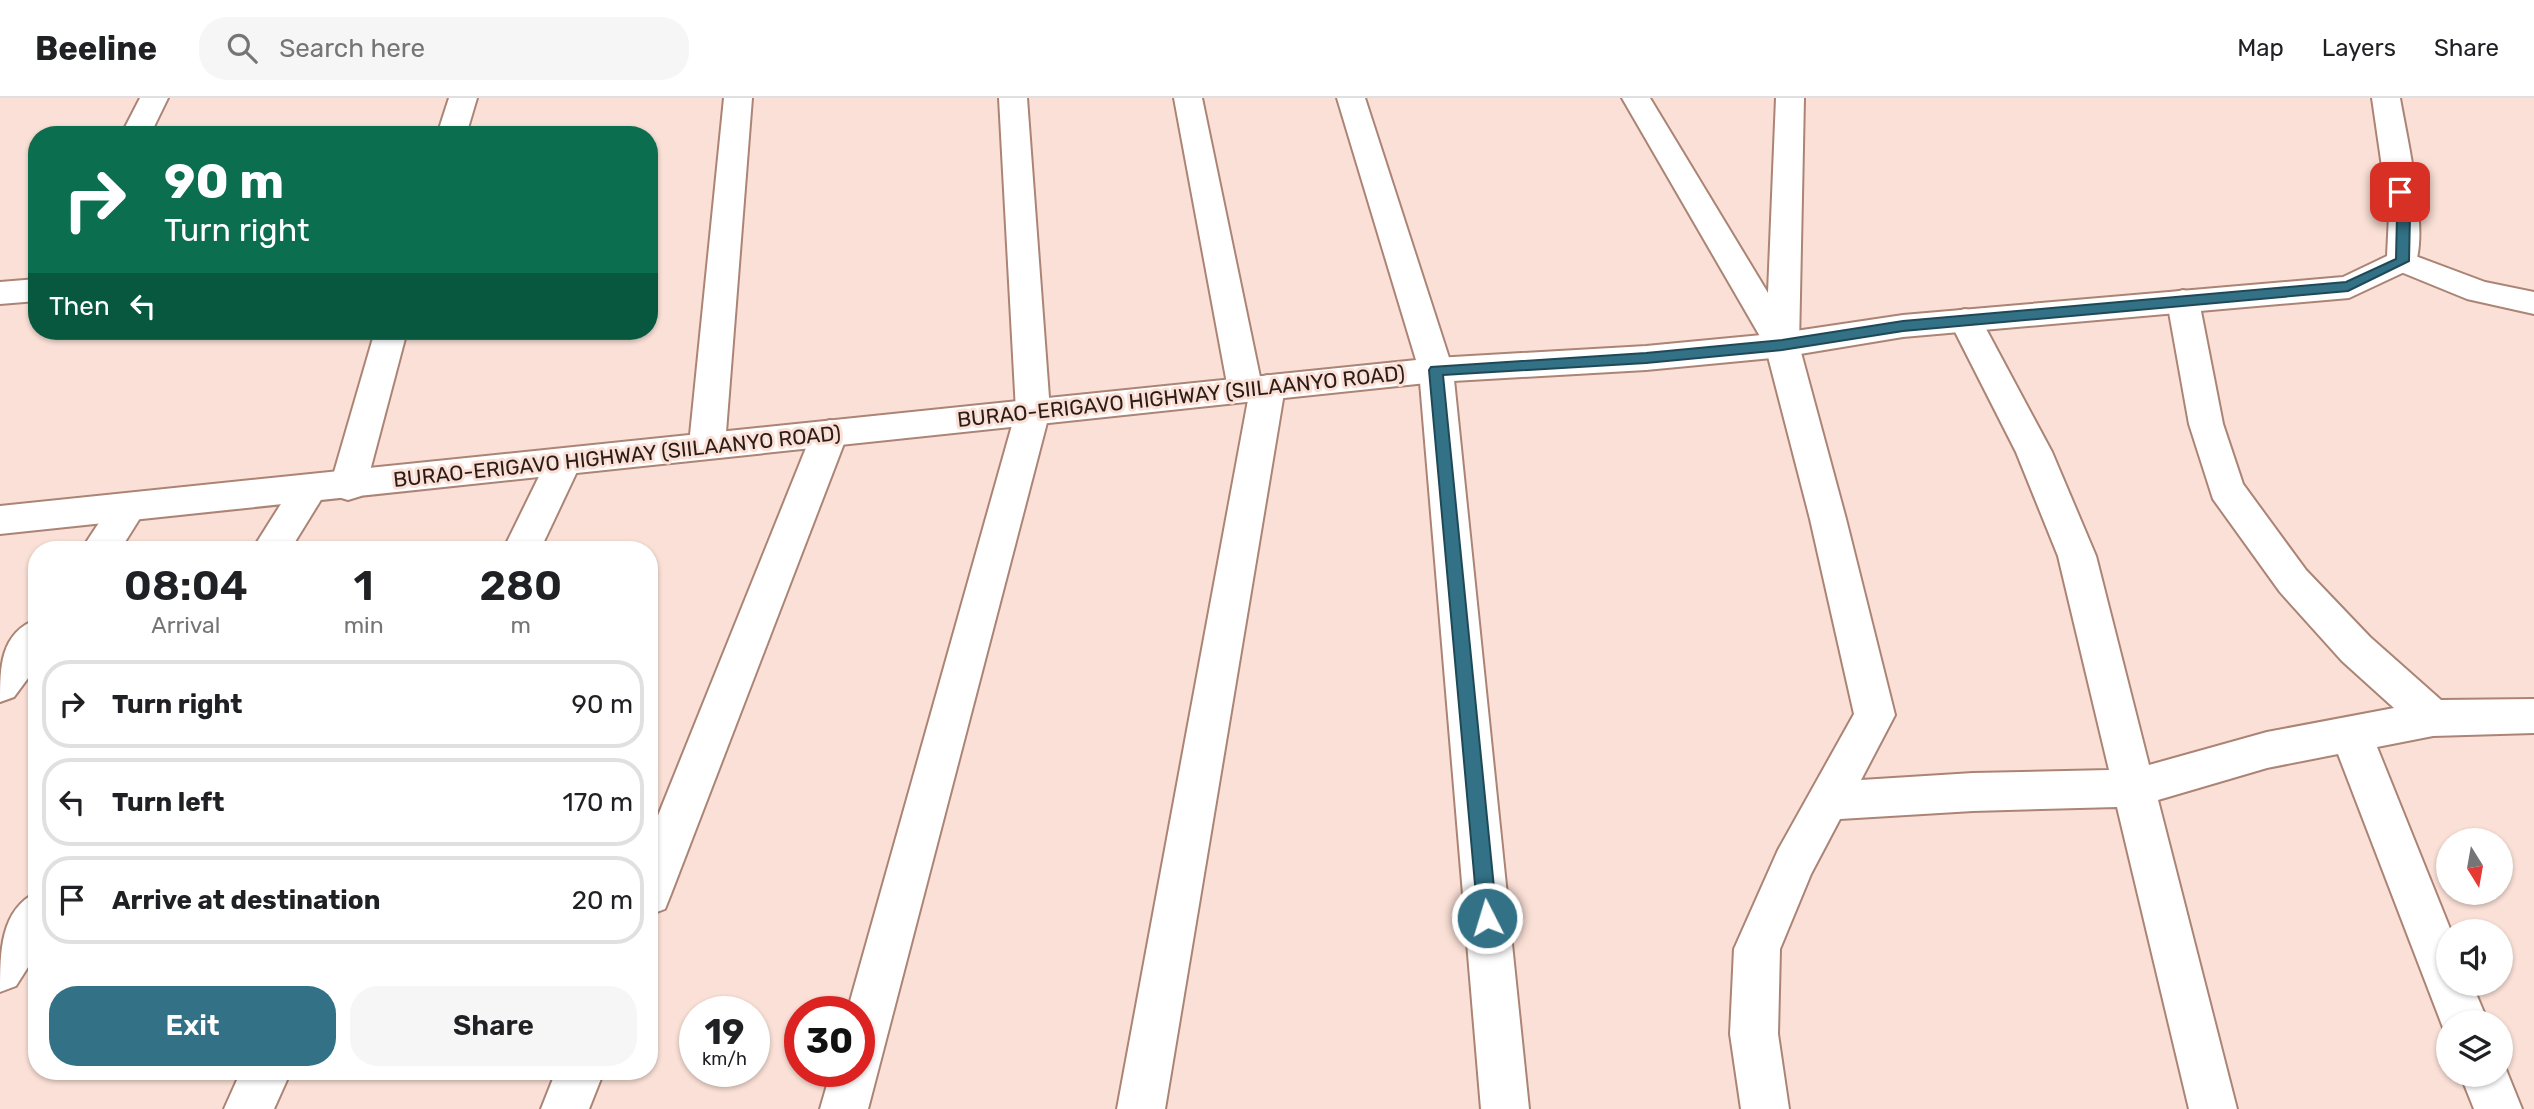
<!DOCTYPE html>
<style>
:root{--surface:#fff;--page:#f6f6f6;--text:#202124;--muted:#757577;--line:#e0e0e0;--accent:#327186}
body{margin:0;font-family:Rubik,sans-serif;background:var(--page);color:var(--text);height:100vh;display:flex;flex-direction:column;font-size:26px;white-space:nowrap}
*{box-sizing:border-box;margin:0}
p{font-size:23px;color:var(--muted)}
.icon{flex:none;width:38px;height:38px;fill:none;stroke:currentColor;stroke-width:2;stroke-linecap:round;stroke-linejoin:round}
.map{position:relative;flex:1;overflow:hidden}
.drawer{position:absolute;left:28px;top:443px;width:630px;height:539px;display:flex;flex-direction:column;background:var(--surface);border-radius:28px;box-shadow:0 2px 5px #0004}
.drawer>*{flex:none}
.hud{position:absolute;left:28px;top:28px;width:630px;height:214px;border-radius:28px;box-shadow:0 2px 5px #0004;background:#0b6e4f;color:#fff;overflow:hidden}
.needle{width:46px;rotate:169deg}
.buttons{position:absolute;left:2436px;top:730px;display:grid;gap:14px}
.buttons a{display:grid;place-items:center;width:77px;height:77px;border-radius:50%;background:var(--surface);box-shadow:0 2px 5px #0004;font-size:35px}
.speed{position:absolute;left:679px;top:898px;display:flex;gap:14px;font-size:35px;font-weight:700;text-align:center}
.speed>*{display:grid;place-content:center;width:91px;height:91px;border-radius:50%;background:var(--surface);box-shadow:0 2px 5px #0004;line-height:1}
.speed small{font-size:18px;font-weight:400}
.speed .limit{border:10px solid #d22;background:#fff;color:#111}
.pin{position:absolute;display:grid;place-items:center;width:60px;height:60px;color:#fff;margin:-30px;border-radius:14px;box-shadow:0 4px 10px #0006}
.me{position:absolute;width:77px;margin:-38px;rotate:355deg;stroke-linejoin:round;filter:drop-shadow(0 0 5px #0008)}
.turn{display:flex;align-items:center;gap:24px;height:147px;padding:0 21px;font-size:32px}
.turn .icon{width:91px;height:91px;stroke-width:2.5}
.turn b{display:block;font-size:49px;line-height:60px}
.then{display:flex;align-items:center;height:66px;padding:0 21px;background:#0003;gap:14px;font-size:26px}
.eta{display:flex;justify-content:space-evenly;align-items:center;height:119px;text-align:center}
.eta b{font-size:42px;font-weight:600;line-height:49px}
.primary-button{display:flex;gap:14px;margin-top:auto;padding:14px 21px}
.primary-button a{flex:1;height:80px;border-radius:28px;background:var(--accent);color:#fff;font-size:28px;font-weight:600;line-height:80px;text-align:center}
.primary-button a+a{background:var(--page);color:var(--text)}
ul{padding:0;list-style:none}
li{display:flex;align-items:center;gap:21px;height:88px;margin:0 14px 10px;padding:0 7px;border:4px solid var(--line);border-radius:28px}
li div{flex:1}
li b{display:block;font-size:26px}
li em{font-style:normal}
header{display:flex;align-items:center;gap:42px;box-sizing:border-box;height:98px;padding:0 35px;background:var(--surface);border-bottom:2px solid var(--line)}
header strong{font-size:33px}
nav{display:flex;gap:38px;margin-inline-start:auto;font-size:24px}
.search{width:490px;height:63px;background:var(--page);display:flex;align-items:center;gap:18px;box-sizing:border-box;padding:0 24px;border-radius:28px;color:var(--muted);font-size:26px}
.map>svg:first-child{display:block}
.lines{fill:none;stroke-linecap:round;stroke-linejoin:round}
.minor-casing{stroke:#ab8475;stroke-width:4}
.trunk-casing{stroke:#ab8475;stroke-width:4}
.minor{fill:#fff;fill-rule:evenodd}
.trunk{fill:#fff;fill-rule:evenodd}
.route{fill:#327186;stroke:#204957;stroke-width:2}
.labels{text-anchor:middle;dominant-baseline:central;stroke-width:6;stroke-linejoin:round;paint-order:stroke}
.street-label{font-size:21px;fill:#2b1c16;stroke:#fae0d6}
</style>
<header>
<strong>Beeline</strong>
<div class="search"><svg class="icon" aria-label="search" viewBox="0 0 24 24"><circle cx="10" cy="10" r="6"/><path d="M15 15l6 6"/></svg>Search here</div>
<nav><a>Map</a><a>Layers</a><a>Share</a></nav>
</header>
<div class="map">
<svg width="2534" height="1011" viewBox="0 0 2534 1011">
<rect width="100%" height="100%" fill="#fae0d6"/>
<g class="lines">
<!-- minor casing -->
<g class="minor-casing">
<g id="minor">
<polygon points="140,0 168,0 150,37 121,37"/>
<polygon points="449,0 477,0 466,37 437,37"/>
<polygon points="724,0 752,0 725,347 719,356 707,360 695,356 689,347"/>
<polygon points="999,0 1027,0 1050,313 868,1011 820,1011 831,973 859,973 859,914 847,914 1016,313"/>
<polygon points="1174,0 1202,0 1260,279 1268,277 1280,280 1285,289 1165,1011 1117,1011 1248,302 1233,300 1228,291"/>
<polygon points="1337,0 1365,0 1453,272 1529,1011 1481,1011 1419,272"/>
<polygon points="1622,0 1650,0 1768,195 1776,0 1804,0 1799,247 1846,421 1895,617 1861,682 1973,675 2109,672 2058,458 2016,354 1949,222 1953,214 1965,211 1977,214 2052,354 2096,458 2149,667 2267,634 2394,610 2342,563 2280,494 2213,401 2189,326 2167,203 2172,195 2183,192 2194,195 2199,203 2223,326 2243,386 2306,472 2370,539 2441,602 2534,601 2534,635 2433,638 2377,649 2451,833 2448,833 2448,886 2472,886 2488,924 2448,924 2447,940 2338,656 2267,670 2158,702 2237,1011 2189,1011 2117,709 1973,713 1840,721 1811,776 1780,851 1778,936 1789,1011 1741,1011 1730,936 1734,851 1778,752 1854,616 1810,421 1765,247"/>
<polygon points="2402,153 2485,184 2534,194 2534,216 2467,201 2391,170 2386,163 2391,156"/>
<polygon points="37,181 37,203 0,206 0,184"/>
<polygon points="375,233 407,233 366,388 361,398 348,402 335,398 330,388"/>
<polygon points="830,322 842,326 848,335 671,796 665,811 649,817 649,740 812,335 818,326"/>
<polygon points="563,352 576,356 581,365 540,452 503,452 550,356"/>
<polygon points="309,378 322,382 327,392 290,452 252,452 296,382"/>
<polygon points="129,395 142,399 147,409 120,452 81,452 116,399"/>
<path d="M 37,521 L 37,568 L 14,599 L 0,604 C 0,569 0,535 37,521 Z"/>
<path d="M 37,794 L 37,855 L 16,888 L 0,894 C 0,854 0,812 37,794 Z"/>
<polygon points="2501,959 2522,1011 2474,1011 2460,976 2501,976"/>
<polygon points="241,973 291,973 274,1011 224,1011"/>
<polygon points="556,973 604,973 589,1011 541,1011"/>
</g>
</g>
<!-- trunk casing -->
<g class="trunk-casing">
<path id="trunk" d="M 2372,0 L 2400,0 C 2406,36 2431,141 2413,170 L 2349,200 L 1903,239 L 1782,259 L 1646,272 L 1436,284 L 0,436 L 0,408 L 1436,260 L 1646,248 L 1782,235 L 1903,217 L 2343,179 L 2387,158 L 2389,117 Z"/>
</g>
<!-- minor -->
<use href="#minor" class="minor"/>
<!-- trunk -->
<use href="#trunk" class="trunk"/>
</g>
<!-- route -->
<polygon class="route" points="2400,90 2407,94 2410,117 2409,163 2348,193 1903,233 1782,252 1646,265 1443,277 1497,820 1494,826 1487,828 1481,826 1478,820 1429,272 1431,269 1646,255 1782,242 1903,223 2346,184 2396,161 2397,117 2394,94"/>
<g class="labels">
<!-- street labels -->
<g class="street-label">
<text transform="translate(1181 298) rotate(-6)">BURAO-ERIGAVO HIGHWAY (SIILAANYO ROAD)</text>
<text transform="translate(617 358) rotate(-6)">BURAO-ERIGAVO HIGHWAY (SIILAANYO ROAD)</text>
</g>
</g>
</svg>
<div class="buttons">
<a><svg class="needle" viewBox="-14 -14 28 28"><path d="M0-13l5 13h-10z" fill="#e53935"/><path d="M0 13l5-13h-10z" fill="#757577"/></svg></a>
<a><svg class="icon" aria-label="sound" viewBox="0 0 24 24"><path d="M4 9h4l5-4v14l-5-4H4zM17 9q2 3 0 6"/></svg></a>
<a><svg class="icon" aria-label="layers" viewBox="0 0 24 24"><path d="M12 4l9 5-9 5-9-5zM3 14l9 5 9-5"/></svg></a>
</div>
<div class="speed"><div>19<small>km/h</small></div><div class="limit">30</div></div>
<div class="pin" style="left:2400px;top:94px;background:#d93025"><svg class="icon" aria-label="arrive" viewBox="0 0 24 24"><path d="M6 21V4h12l-3 4 3 4H6"/></svg></div>
<svg class="me" style="left:1487px;top:820px" viewBox="-20 -20 40 40"><circle r="17" fill="#327186" stroke="#fff" stroke-width="3"/><path d="M0-11L8 9 0 5-8 9z" fill="#fff"/></svg>
<div class="hud">
<div class="turn"><svg class="icon" aria-label="right" viewBox="0 0 24 24"><path d="M7 20v-9h11M14 6l5 5-5 5"/></svg><div><b>90 m</b>Turn right</div></div>
<div class="then">Then<svg class="icon" aria-label="left" viewBox="0 0 24 24"><path d="M17 20v-9H6M10 6l-5 5 5 5"/></svg></div>
</div>
<section class="drawer">
<div class="eta">
<div><b>08:04</b><p>Arrival</p></div>
<div><b>1</b><p>min</p></div>
<div><b>280</b><p>m</p></div>
</div>
<ul>
<li><svg class="icon" aria-label="right" viewBox="0 0 24 24"><path d="M7 20v-9h11M14 6l5 5-5 5"/></svg><div><b>Turn right</b></div><em>90 m</em></li>
<li><svg class="icon" aria-label="left" viewBox="0 0 24 24"><path d="M17 20v-9H6M10 6l-5 5 5 5"/></svg><div><b>Turn left</b></div><em>170 m</em></li>
<li><svg class="icon" aria-label="arrive" viewBox="0 0 24 24"><path d="M6 21V4h12l-3 4 3 4H6"/></svg><div><b>Arrive at destination</b></div><em>20 m</em></li>
</ul>
<div class="primary-button"><a>Exit</a><a>Share</a></div>
</section>
</div>
